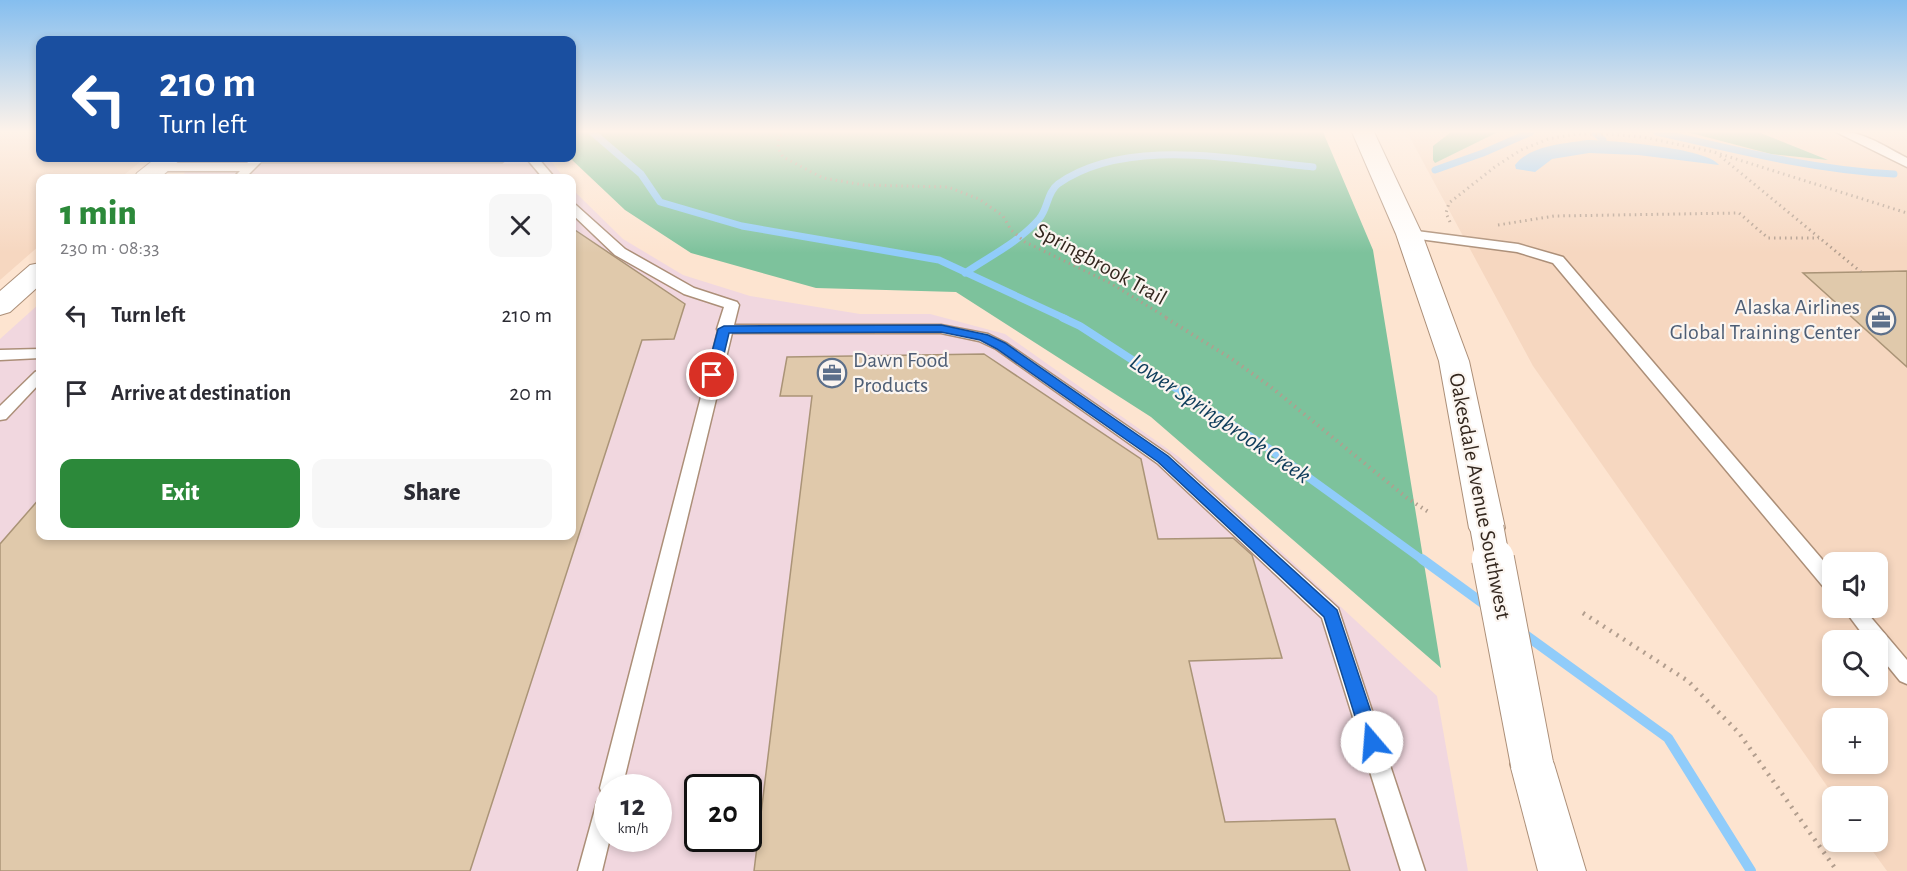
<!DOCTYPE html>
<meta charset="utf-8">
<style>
:root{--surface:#fff;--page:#f7f7f7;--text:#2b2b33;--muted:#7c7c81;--accent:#2c893a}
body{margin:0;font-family:"Alegreya Sans",sans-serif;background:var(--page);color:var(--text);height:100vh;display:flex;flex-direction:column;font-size:22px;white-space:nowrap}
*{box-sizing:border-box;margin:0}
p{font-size:20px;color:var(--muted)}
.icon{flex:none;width:33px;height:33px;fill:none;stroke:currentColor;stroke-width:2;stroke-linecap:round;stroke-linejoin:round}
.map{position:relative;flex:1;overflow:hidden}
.details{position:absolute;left:36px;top:174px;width:540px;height:366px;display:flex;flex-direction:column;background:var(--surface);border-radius:12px;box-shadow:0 3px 9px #0003}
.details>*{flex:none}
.top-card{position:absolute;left:36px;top:36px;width:540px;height:126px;border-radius:12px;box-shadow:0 3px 9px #0003;background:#1a4fa0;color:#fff;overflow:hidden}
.tools{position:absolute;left:1822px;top:552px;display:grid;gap:12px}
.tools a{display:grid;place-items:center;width:66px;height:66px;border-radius:12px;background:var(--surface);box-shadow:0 3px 9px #0003;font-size:30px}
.speed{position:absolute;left:594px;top:774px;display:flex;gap:12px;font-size:30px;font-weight:700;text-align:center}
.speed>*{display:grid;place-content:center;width:78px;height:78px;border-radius:50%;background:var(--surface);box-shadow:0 3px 9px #0003;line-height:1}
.speed small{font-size:15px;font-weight:400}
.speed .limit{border:3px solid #111;border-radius:9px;background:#fff;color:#111}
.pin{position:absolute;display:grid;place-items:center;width:51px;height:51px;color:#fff;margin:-26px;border:3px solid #fff;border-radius:50%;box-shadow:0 2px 6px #0007}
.me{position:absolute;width:66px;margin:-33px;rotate:342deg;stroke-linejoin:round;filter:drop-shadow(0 0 4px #0008)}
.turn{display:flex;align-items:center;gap:21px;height:126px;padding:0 24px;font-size:27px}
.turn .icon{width:78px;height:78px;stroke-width:2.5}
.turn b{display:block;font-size:42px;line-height:51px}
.round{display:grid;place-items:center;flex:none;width:63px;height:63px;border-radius:12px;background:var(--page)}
.summary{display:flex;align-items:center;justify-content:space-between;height:102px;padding:0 24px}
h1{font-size:36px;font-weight:800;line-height:45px;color:var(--accent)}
.button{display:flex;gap:12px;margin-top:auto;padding:12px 24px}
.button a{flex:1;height:69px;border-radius:12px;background:var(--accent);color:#fff;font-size:24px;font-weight:800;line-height:69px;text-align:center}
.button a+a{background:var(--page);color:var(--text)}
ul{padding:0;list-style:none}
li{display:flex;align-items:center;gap:18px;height:78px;padding:0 24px}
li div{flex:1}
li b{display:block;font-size:22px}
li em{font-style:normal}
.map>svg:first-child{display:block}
.built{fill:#f6d7c0;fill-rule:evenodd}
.industrial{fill:#f1d7df;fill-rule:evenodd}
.forest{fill:#7dc29c}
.water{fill:#90ccfa}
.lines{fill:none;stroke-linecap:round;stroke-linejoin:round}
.stream-far2{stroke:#90ccfa;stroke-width:7}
.stream-far1{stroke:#90ccfa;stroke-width:8}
.stream{stroke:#90ccfa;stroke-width:10}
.building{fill:#e0c9ab;stroke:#aa9477;stroke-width:1.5}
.service-casing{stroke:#ac8f78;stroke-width:3}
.minor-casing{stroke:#ac8f78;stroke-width:2}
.tertiary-casing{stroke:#ac8f78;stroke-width:2}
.path-far2{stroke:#b29e8e;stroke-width:3;stroke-dasharray:1.5 4;stroke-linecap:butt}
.path-far1{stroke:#b29e8e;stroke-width:4;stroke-dasharray:1.5 4.5;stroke-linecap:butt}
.path{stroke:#b29e8e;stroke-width:4.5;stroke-dasharray:2 6;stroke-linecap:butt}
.service{fill:#fff;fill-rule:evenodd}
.minor{fill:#fff;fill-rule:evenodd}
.tertiary{fill:#fff;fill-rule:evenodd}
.tertiary-bridge-far1-casing{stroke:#ac8f78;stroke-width:35;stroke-linecap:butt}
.tertiary-bridge-casing{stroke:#ac8f78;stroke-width:44;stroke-linecap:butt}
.tertiary-bridge-far1{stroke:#fff;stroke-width:33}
.tertiary-bridge{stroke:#fff;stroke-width:42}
.route{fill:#1a73e8;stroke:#114b97;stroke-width:1.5}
.labels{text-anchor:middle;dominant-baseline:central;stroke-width:4.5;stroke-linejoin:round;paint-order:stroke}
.street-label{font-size:22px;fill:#33271e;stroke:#fbf5f0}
.service-label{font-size:22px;fill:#4e5e75;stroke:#fbf5f0;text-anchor:end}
.water-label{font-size:24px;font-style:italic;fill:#0f3d5b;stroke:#fbf5f0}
</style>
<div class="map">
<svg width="1907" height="871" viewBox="0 0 1907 871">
<rect width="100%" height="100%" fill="#fde4d0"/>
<!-- built -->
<g class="built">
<polygon points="0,132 40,132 40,158 145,158 120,178 40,178 40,245 0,280"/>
<path d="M 1407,132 L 1907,132 L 1907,871 L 1887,871 L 1866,842 L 1878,842 L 1878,796 L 1834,796 L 1533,366 ZM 1833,562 L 1878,562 L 1878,608 L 1833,608 ZM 1833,640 L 1878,640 L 1878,686 L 1833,686 ZM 1833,718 L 1878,718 L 1878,764 L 1833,764 Z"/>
</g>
<!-- industrial -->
<g class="industrial">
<polygon points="202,158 549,158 564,178 179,178"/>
<path d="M 572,189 L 623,239 L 683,275 L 750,296 L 860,314 L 930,314 L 1005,334 L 1179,457 L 1437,696 L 1468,871 L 0,871 L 0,339 L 40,303 L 40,536 L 572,536 ZM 608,788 L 658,788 L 658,838 L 608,838 ZM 698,788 L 748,788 L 748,838 L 698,838 Z"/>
</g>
<!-- forest -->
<g class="forest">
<polygon points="572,132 1323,132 1373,250 1441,668 1151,417 956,292 816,288 691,253 625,210 570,158"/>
<polygon points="1451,132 1498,132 1435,163 1433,160 1433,146"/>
<polygon points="1687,132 1758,132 1828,160 1771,154"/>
</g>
<!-- water -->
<path class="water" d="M 1587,140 C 1609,140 1708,148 1719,165 L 1638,155 L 1589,153 L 1552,159 L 1535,172 L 1516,169 L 1515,165 C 1531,145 1563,144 1587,140 Z"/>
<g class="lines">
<!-- stream-far2 -->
<g class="stream-far2">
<polyline points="592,132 641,174 660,202 742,226 939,260 1066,319"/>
<polyline points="1594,132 1603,140"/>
<path d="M 1657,132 C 1736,150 1813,170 1894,174"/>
<polyline points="1435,170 1483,153 1531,132"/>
<path d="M 965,273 C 990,256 1019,242 1039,219 C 1048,209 1047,192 1058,184 C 1126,136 1236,160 1313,167"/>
</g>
<!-- stream-far1 -->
<polyline class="stream-far1" points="1063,318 1080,326 1268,448 1424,561"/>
<!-- stream -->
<g class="stream">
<polyline points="1422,559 1488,607"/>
<polyline points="1520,631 1668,738 1751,871"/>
</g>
</g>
<!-- building -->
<g class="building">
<polygon points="572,228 685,304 674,339 642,340 470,871 0,871 0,544 40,498 40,536 572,536"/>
<polygon points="1907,271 1907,367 1803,273 1861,272"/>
<polygon points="984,354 1141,459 1158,539 1233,538 1252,555 1282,658 1189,661 1225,822 1335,819 1350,871 754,871 812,396 780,396 787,357"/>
</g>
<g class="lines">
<!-- service casing -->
<g class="service-casing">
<g id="service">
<path d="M 1836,132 C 1860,129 1886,147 1907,158 L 1907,167 Z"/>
<polygon points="253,158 508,158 502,162 261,162 245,178 233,178 240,171 159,171 153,167 159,163 247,163"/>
<polygon points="526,158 538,158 555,178 543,178"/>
<polygon points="572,204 576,205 625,249 694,288 737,302 739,305 734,325 941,325 988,334 1006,343 1169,455 1338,608 1425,871 1401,871 1322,618 1157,463 996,349 979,341 941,333 732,333 622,788 608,788 608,838 610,838 602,871 578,871 597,802 602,794 600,788 718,331 717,329 724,307 684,294 615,255 572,214"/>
<polygon points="1409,230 1518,244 1563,257 1833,572 1833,592 1826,590 1553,263 1517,252 1404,237 1402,234"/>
<polygon points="40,349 40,358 0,360 0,350"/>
<polygon points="40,370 40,383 6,419 0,420 0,406 35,372"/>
<polygon points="1843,608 1863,608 1907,660 1907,684 1900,681 1878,654 1878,640 1867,640"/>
</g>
</g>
<!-- minor casing -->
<g class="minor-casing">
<g id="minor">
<polygon points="156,158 182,158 160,178 134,178 137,173"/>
<polygon points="40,263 40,285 10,312 0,315 0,291 30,265"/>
</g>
</g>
<!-- tertiary casing -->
<g class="tertiary-casing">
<g id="tertiary">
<polygon points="1352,132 1374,132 1422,234 1469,361 1505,528 1500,537 1487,541 1474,537 1469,528 1439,361 1396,234"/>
<polygon points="1532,744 1548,750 1554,764 1586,871 1538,871 1510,764 1516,750"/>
</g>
</g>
<!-- path-far2 -->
<g class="path-far2">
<polyline points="786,132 779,137 778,148 783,157 823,178 864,185 948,187 979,199 1003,216 1011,230 1025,242 1110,283 1169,319"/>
<polyline points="1720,156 1861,272"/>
<polyline points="1450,222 1446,213 1449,203 1496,166 1521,150 1548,139 1576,134 1608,134 1643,137 1714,152 1907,213"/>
<polyline points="1498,225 1554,216 1739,213 1768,238 1819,238"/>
</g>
<!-- path-far1 -->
<polyline class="path-far1" points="1166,318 1232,359 1271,387 1407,498 1430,513"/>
<!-- path -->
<polyline class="path" points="1583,613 1688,681 1739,733 1837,871"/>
<!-- service -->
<use href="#service" class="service"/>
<!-- minor -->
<use href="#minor" class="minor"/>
<!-- tertiary -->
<use href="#tertiary" class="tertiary"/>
<!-- tertiary-bridge-far1 casing -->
<g class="tertiary-bridge-far1-casing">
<polyline id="tertiary-bridge-far1" points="1487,528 1493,561"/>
</g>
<!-- tertiary-bridge casing -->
<g class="tertiary-bridge-casing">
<polyline id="tertiary-bridge" points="1493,559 1532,764"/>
</g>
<!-- tertiary-bridge-far1 -->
<use href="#tertiary-bridge-far1" class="tertiary-bridge-far1"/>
<!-- tertiary-bridge -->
<use href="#tertiary-bridge" class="tertiary-bridge"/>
</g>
<!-- sky -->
<linearGradient id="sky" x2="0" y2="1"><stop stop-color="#85beef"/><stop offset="0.52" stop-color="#fef3ea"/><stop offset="1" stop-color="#fef3ea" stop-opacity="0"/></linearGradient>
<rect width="1907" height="253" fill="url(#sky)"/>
<!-- route -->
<polygon class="route" points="941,325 988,335 1005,343 1168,456 1337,610 1381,742 1379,748 1372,750 1366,748 1363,742 1324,617 1158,462 997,349 980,340 941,332 729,333 719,375 712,379 706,375 718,329 724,326"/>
<!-- icons -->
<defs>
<g id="office-ring" transform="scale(1.5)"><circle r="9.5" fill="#fbf5f0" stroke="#5c6f8a" stroke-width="1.5"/><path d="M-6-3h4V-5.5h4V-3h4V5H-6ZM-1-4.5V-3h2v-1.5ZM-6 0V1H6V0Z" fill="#5c6f8a"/></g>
</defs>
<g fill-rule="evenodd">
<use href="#office-ring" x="1881" y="320"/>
<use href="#office-ring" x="832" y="373"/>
</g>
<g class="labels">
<!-- street labels -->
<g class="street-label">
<text transform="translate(1101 264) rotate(29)">Springbrook Trail</text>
<text transform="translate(1480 496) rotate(79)">Oakesdale Avenue Southwest</text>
</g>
<!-- service labels -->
<g class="service-label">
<text x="1860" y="307">Alaska Airlines<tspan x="1860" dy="25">Global Training Center</tspan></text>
<text x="853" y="360" text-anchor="start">Dawn Food<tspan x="853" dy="25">Products</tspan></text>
</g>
<!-- water labels -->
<g class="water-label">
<text transform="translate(1220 419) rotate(34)">Lower Springbrook Creek</text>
</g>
</g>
</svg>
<div class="tools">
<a><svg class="icon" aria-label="sound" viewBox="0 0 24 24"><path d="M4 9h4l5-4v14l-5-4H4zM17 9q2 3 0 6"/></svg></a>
<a><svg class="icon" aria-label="search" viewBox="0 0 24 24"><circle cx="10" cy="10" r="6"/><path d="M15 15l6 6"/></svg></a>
<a>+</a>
<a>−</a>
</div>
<div class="speed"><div>12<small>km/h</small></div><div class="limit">20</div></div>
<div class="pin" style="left:712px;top:375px;background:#d93025"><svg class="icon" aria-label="arrive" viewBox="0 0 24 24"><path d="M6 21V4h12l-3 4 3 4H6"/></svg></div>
<svg class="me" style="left:1372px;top:742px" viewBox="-20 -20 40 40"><circle r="19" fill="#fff"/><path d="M0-13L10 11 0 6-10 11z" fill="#1a73e8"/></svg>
<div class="top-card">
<div class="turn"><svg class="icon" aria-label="left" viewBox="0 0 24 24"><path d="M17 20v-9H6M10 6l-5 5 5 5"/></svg><div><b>210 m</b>Turn left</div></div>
</div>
<section class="details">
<div class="summary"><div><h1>1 min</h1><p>230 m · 08:33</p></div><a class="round"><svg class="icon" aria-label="close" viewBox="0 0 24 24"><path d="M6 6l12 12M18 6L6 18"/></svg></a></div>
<ul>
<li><svg class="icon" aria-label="left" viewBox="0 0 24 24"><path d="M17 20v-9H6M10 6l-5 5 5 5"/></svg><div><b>Turn left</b></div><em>210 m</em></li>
<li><svg class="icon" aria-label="arrive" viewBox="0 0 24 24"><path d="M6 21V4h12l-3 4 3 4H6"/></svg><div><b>Arrive at destination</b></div><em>20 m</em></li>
</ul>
<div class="button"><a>Exit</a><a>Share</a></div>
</section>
</div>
